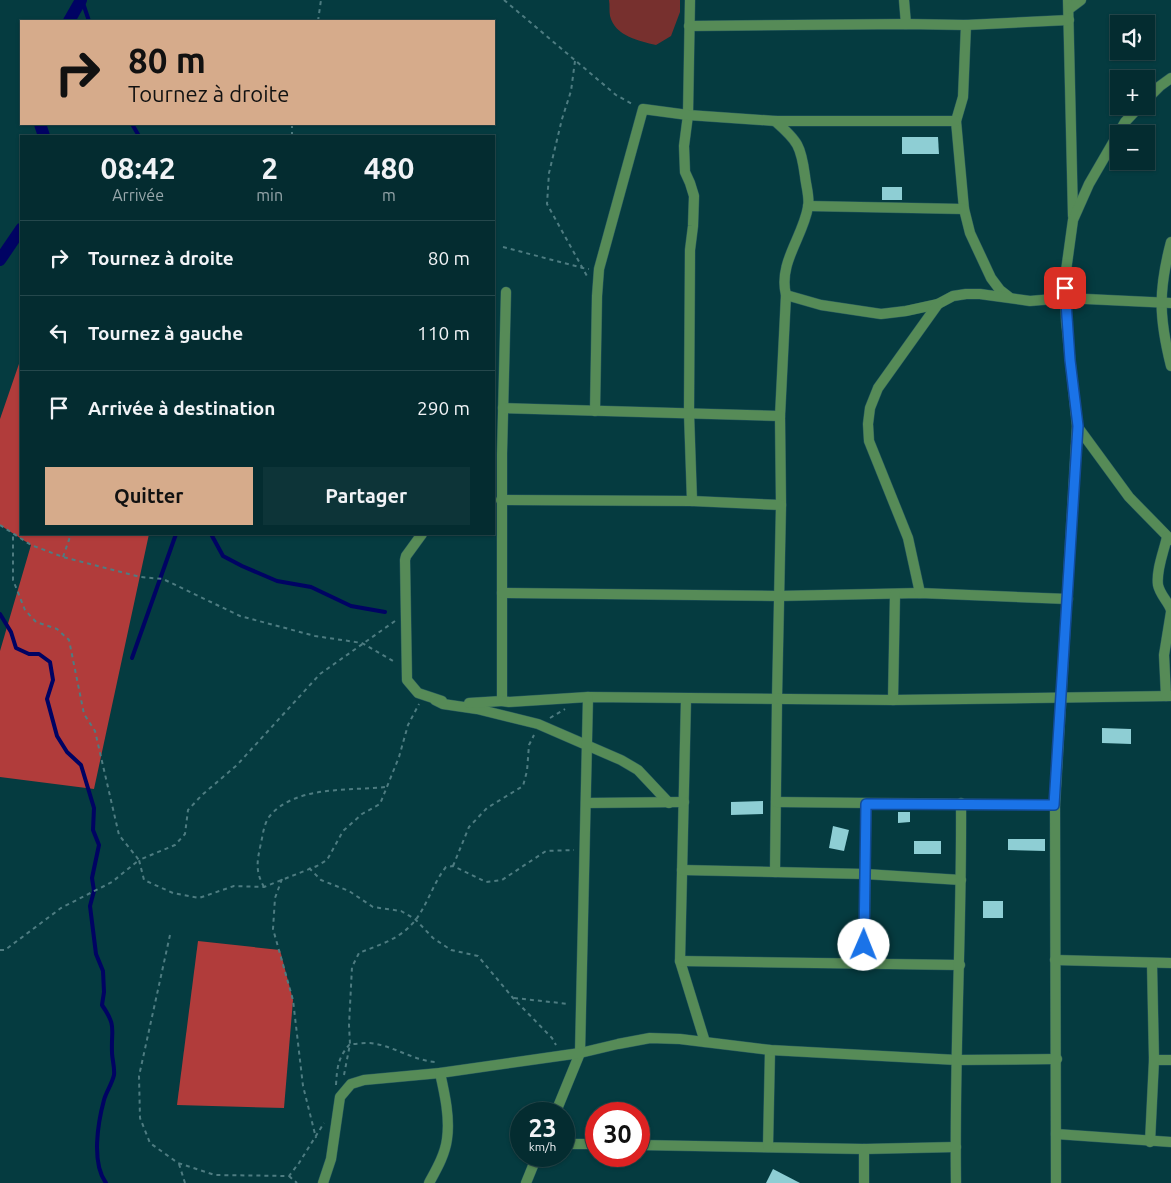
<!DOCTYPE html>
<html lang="fr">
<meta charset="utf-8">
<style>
:root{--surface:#042c30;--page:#0d3438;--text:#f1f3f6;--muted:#97a7ab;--line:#25484c;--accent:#d6ab8b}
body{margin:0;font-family:Ubuntu,sans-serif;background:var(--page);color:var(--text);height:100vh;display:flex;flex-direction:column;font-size:19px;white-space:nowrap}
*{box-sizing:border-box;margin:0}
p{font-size:16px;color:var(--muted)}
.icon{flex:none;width:28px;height:28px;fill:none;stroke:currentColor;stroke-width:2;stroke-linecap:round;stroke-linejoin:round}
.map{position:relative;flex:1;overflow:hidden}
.drawer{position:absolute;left:20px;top:135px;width:475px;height:400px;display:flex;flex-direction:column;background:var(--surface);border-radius:0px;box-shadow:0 1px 4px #0004,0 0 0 1px var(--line)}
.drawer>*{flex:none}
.top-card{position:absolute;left:20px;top:20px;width:475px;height:105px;border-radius:0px;box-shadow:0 1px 4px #0004,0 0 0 1px var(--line);background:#d6ab8b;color:#111;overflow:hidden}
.controls{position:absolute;left:1110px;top:15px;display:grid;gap:10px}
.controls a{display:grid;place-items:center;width:45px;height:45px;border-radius:0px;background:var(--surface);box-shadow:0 1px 4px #0004,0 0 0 1px var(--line);font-size:25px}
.speed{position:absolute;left:510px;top:1102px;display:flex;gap:10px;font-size:25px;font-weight:700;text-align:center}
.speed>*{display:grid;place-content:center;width:65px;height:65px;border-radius:50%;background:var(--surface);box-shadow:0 1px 4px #0004,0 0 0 1px var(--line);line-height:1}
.speed small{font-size:12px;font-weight:400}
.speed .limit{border:8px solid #d22;background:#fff;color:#111}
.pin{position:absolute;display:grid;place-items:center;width:42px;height:42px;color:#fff;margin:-21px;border-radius:10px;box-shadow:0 2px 8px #0006}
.me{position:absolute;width:55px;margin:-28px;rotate:1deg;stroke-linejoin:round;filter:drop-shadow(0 0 4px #0008)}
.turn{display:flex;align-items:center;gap:18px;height:105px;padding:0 25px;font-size:22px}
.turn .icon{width:65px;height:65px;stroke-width:2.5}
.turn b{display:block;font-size:35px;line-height:42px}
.eta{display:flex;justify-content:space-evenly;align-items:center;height:85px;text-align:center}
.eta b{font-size:30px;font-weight:700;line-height:35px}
.action{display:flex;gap:10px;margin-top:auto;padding:10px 25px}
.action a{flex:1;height:58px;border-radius:0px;background:var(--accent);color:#111;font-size:20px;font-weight:700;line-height:58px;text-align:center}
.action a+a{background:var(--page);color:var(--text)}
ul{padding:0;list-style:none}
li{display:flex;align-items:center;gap:15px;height:75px;padding:0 25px;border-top:1px solid var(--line)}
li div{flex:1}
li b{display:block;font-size:19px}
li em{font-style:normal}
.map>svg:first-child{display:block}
.green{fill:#77302e}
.forest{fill:#b13c3b}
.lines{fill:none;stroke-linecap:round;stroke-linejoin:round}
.stream{stroke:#000363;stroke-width:4}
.canal{stroke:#000363;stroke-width:12}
.building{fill:#8eced4}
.minor-casing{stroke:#27595e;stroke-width:11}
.path{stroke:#4e7c81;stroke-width:2;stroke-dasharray:4 4;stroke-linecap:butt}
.minor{stroke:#568b57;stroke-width:10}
.route-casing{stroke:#114b97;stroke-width:12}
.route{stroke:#1a73e8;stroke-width:9}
</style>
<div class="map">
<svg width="1171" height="1183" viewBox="0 0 1171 1183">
<rect width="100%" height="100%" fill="#053b40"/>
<!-- green -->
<path class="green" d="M 609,0 L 680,0 L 680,12 L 671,36 L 656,45 C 639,41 615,36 610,16 C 609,11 610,5 609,0 Z"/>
<!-- forest -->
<g class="forest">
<polygon points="21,358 21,534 149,534 94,789 0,777 0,651 31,545 0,525 0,419"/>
<polygon points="198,941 280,950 293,1000 284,1108 177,1105"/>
</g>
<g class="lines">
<!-- stream -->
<g class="stream">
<polyline points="82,0 89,21"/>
<polyline points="132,124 139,136"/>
<polyline points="211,534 223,556 242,566 277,581 311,587 351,606 385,612"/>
<path d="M 0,614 L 11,632 L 16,648 L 29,654 L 39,654 L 50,662 L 53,680 L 47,699 L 57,736 L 67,752 L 81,765 L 94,808 L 93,830 L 99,845 L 92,878 L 94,891 L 90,906 L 96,954 L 103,971 L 104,992 L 102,1005 C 117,1027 111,1028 112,1052 C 112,1059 115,1068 114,1075 C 112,1084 106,1092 104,1100 C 98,1122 91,1163 106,1183"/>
<polyline points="132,658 176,534"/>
</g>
<!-- canal -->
<g class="canal">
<polyline points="69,21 81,0"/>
<polyline points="40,124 44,136"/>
<polyline points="0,260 21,229"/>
</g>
</g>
<!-- building -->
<g class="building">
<polygon points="1146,25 1155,25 1154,51 1146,51"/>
<polygon points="902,137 938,137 939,154 902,154"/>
<rect x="882" y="187" width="20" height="13"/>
<polygon points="1102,728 1131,729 1131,744 1102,743"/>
<polygon points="763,801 763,814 731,815 731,802"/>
<polygon points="898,812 910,812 910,822 898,823"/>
<polygon points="833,826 849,830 844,851 829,848"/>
<polygon points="1008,839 1045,839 1045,851 1008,850"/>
<rect x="914" y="841" width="27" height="13"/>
<rect x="983" y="901" width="20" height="17"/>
<polygon points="773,1169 800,1183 766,1183"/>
</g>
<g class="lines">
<!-- minor casing -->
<g class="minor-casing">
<g id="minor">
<polyline points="690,0 688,115 684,146 685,172 690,183 694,196 693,226 690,250 689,413 692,501"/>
<polyline points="904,0 906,24"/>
<polyline points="1068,0 1073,216"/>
<polyline points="1069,9 1081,0"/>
<polyline points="966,25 963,97 956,121 964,209 970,233 991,278 1000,290 1009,297"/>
<polyline points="689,26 906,24 966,25 1069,20"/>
<polyline points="1146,100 1160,86 1171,78"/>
<polyline points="1140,106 1125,122 1089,184 1073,220 1065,278 1066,320 1077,426 1129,497 1171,540"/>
<path d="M 775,121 C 798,141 801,146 805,176 C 806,186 810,198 808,207 C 803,237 778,263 786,295 L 780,416 L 781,505 L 777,699 L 775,872"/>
<polyline points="808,206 964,209"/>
<path d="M 1171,242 C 1158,291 1159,318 1171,366"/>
<polyline points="506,292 502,454 502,701 509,702 588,697 893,700 1171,696"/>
<polyline points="786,295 821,305 881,314 906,311 938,304 953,296 966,294 980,294 1030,301 1065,298 1171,303"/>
<polyline points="503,408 780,416"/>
<polyline points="595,411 597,296 599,269 643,109 688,115 775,121 956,121"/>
<polyline points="501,500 692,501 781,505"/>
<polyline points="422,534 406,556 405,560 407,680 418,693 442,701"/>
<path d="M 1167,537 C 1164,551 1156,570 1158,585 C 1160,595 1168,601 1171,610"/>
<polyline points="502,593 778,596 920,593 1068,599"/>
<polyline points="920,593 908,538 869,441 868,424 870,408 878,388 938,304"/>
<polyline points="1166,696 1164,655 1171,612"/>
<polyline points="686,699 680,961 705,1042"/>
<polyline points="435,700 443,704 477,709 538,724 621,760 638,770 669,803"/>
<polyline points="893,700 895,594"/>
<polyline points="469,703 502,701"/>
<polyline points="776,802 1055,805"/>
<polyline points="586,803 684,802"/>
<polyline points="682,870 865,874 961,880"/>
<polyline points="1055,960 1171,963"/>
<polyline points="680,961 960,965"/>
<polyline points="864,963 866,804"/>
<polyline points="1154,1060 1171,1060"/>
<polyline points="555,1114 580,1053 588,697"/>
<polyline points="1056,1134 1171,1142"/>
<polyline points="1150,1142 1154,1060 1152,963"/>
<polyline points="564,1144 596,1144"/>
<polyline points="639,1145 864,1149 956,1147"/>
<polyline points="768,1147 770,1050"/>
<polyline points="864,1149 864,1183"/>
<polyline points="323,1183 331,1159 340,1097 351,1084 364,1080 440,1073 580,1053 618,1044 650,1038 680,1039 770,1050 957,1060 1057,1059"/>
<path d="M 429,1183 C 436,1170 445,1155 447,1139 C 450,1118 445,1095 440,1073"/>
<polyline points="526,1183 537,1156"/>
<path d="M 956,1183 C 954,1056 962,930 961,803"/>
<polyline points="1056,1183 1055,805 1077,426"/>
</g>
</g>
<!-- path -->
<g class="path">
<polyline points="504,0 616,95 634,105"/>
<polyline points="318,21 321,0"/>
<polyline points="575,61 571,91 562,119 549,173 547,204 587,276"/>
<polyline points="292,136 292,124"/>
<polyline points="503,247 583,268 589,269"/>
<polyline points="0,525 31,545 63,557 140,577 163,579 240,616 315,636 362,643 393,661 395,664"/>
<polyline points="63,557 71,534"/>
<polyline points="395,621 320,674 237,765 202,795 188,810 185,834 175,845 139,860 144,880 173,893 199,898 234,886 264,887 317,866 327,860 343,831 362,814 380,804 399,757 408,725 419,704"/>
<polyline points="550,718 565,709"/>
<polyline points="453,866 469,827 487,808 523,786 527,771 529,745 534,735"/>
<polyline points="309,868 321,880 349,891 373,907 401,911 415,919 433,938 451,950 478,956 513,998 552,1038 556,1045"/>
<polyline points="282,879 275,898 273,929 293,1000 303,1086 316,1138"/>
<path d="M 264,887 C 255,871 257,861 261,843 C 263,834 264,824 269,817 C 294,785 350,791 386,787"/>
<polyline points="170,935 139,1076 140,1118 150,1143 178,1163 215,1175 289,1176 299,1163 324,1123"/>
<polyline points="0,950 5,950 61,908 112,882 139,860 119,835 95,731 84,714 69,640 57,629 36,622 25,610 13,580 13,533"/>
<polyline points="514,998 569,1004"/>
<path d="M 344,1075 L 350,1044 L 349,1025 L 352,967 L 359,953 C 376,946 397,940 410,926 C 426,911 432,884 446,867 L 453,866 L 486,882 L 502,880 L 546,851 L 574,850"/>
<path d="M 336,1085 C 337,1068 338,1057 350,1044 C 356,1044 363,1043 370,1043 C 392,1045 412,1060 435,1062"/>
<polyline points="179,1164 185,1183"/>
<polyline points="289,1176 297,1183"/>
</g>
<!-- minor -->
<use href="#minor" class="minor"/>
</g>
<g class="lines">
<!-- route casing -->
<g class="route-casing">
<polyline id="route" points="864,945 866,804 1054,805 1078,426 1070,360 1065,288"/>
</g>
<!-- route -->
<use href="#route" class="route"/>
</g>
</svg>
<div class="controls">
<a><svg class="icon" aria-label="sound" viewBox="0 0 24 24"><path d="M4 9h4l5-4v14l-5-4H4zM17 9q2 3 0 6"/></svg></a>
<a>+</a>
<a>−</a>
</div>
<div class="speed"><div>23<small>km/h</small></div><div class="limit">30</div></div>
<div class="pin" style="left:1065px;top:288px;background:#d93025"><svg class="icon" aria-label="arrive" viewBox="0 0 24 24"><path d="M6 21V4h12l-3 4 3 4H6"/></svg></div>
<svg class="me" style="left:864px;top:945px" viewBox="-20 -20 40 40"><circle r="19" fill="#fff"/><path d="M0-13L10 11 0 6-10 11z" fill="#1a73e8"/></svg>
<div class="top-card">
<div class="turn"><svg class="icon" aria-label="right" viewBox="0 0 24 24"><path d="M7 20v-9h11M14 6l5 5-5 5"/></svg><div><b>80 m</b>Tournez à droite</div></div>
</div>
<section class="drawer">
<div class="eta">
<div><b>08:42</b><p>Arrivée</p></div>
<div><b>2</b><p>min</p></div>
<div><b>480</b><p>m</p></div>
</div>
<ul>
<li><svg class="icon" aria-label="right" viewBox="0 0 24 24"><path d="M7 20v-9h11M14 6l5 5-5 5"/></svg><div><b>Tournez à droite</b></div><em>80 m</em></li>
<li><svg class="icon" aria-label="left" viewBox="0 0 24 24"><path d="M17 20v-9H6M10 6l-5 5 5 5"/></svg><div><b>Tournez à gauche</b></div><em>110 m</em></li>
<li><svg class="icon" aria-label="arrive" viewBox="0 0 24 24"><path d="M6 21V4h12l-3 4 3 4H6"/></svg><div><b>Arrivée à destination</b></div><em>290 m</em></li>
</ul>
<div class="action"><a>Quitter</a><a>Partager</a></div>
</section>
</div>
